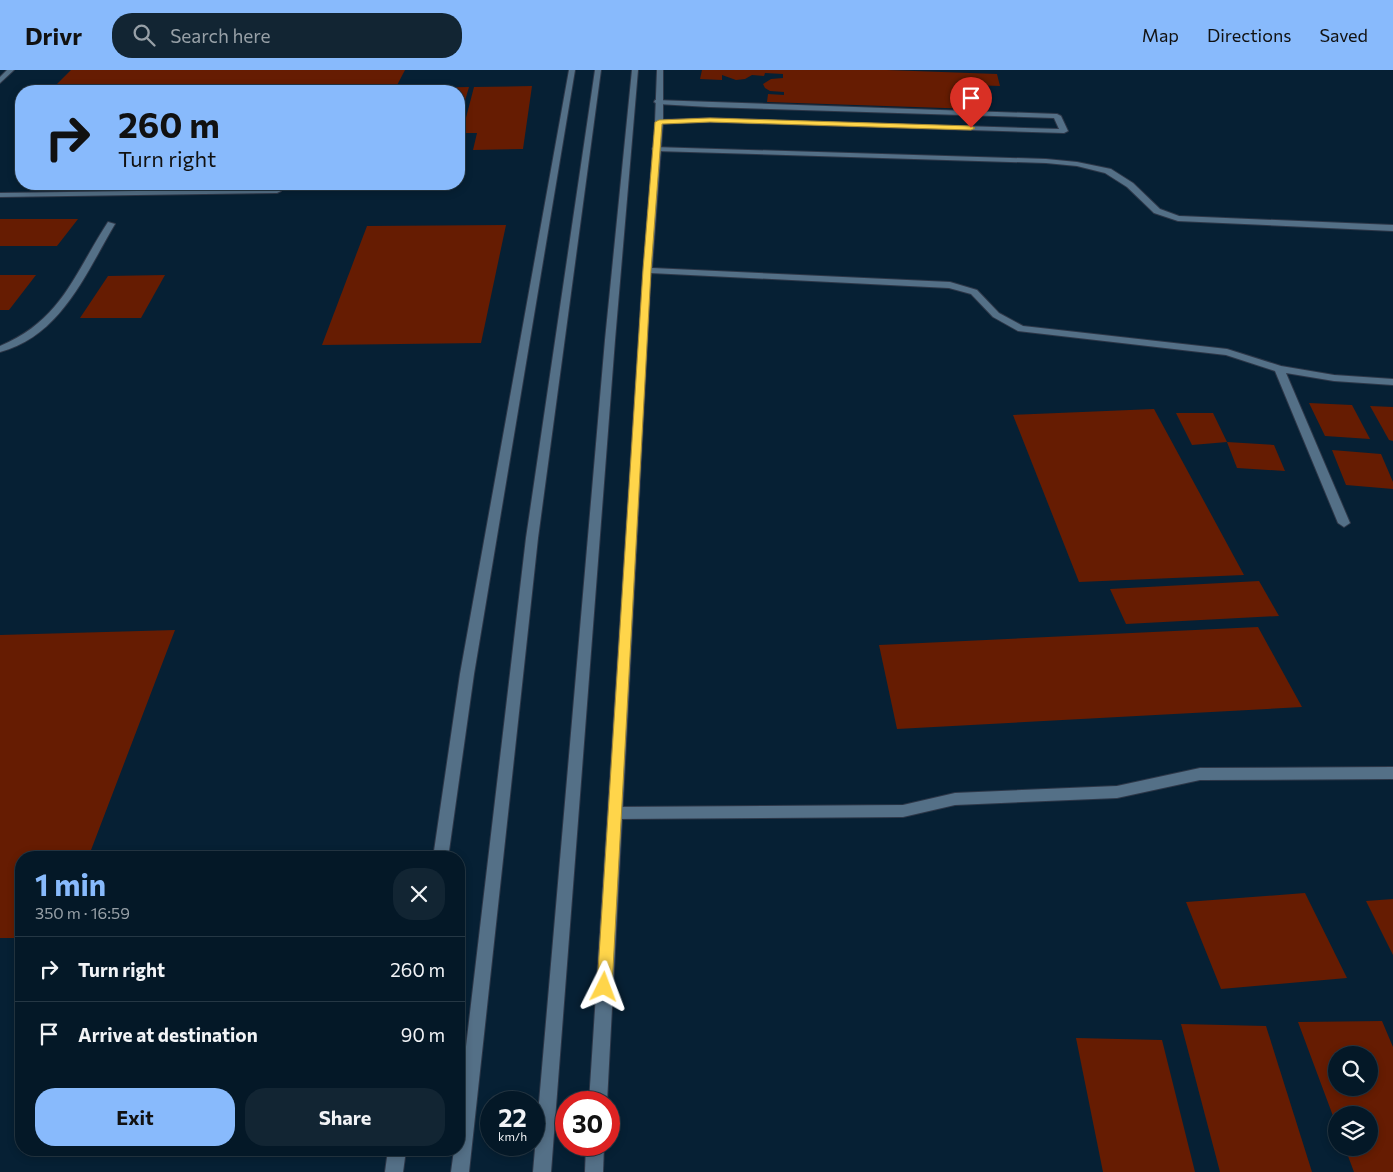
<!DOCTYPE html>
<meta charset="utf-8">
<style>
:root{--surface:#041827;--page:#122533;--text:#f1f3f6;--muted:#97a0a7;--line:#253744;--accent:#88bafc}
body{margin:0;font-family:Commissioner,sans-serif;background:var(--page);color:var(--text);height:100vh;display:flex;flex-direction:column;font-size:19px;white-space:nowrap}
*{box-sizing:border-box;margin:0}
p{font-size:16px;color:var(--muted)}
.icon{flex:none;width:28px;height:28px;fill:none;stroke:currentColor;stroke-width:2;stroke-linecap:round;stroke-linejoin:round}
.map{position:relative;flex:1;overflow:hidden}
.side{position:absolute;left:15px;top:781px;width:450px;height:305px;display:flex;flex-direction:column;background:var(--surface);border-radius:20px;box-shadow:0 2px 8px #0003,0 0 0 1px var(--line)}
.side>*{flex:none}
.hud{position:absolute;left:15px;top:15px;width:450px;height:105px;border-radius:20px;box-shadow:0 2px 8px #0003,0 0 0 1px var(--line);background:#88bafc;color:#111;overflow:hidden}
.tools{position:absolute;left:1328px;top:976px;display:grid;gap:10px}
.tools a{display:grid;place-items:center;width:50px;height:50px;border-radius:50%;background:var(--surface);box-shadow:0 2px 8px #0003,0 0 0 1px var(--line);font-size:25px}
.speed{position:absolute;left:480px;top:1021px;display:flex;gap:10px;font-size:25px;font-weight:700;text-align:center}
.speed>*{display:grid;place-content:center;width:65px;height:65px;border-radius:50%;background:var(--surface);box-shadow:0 2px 8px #0003,0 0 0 1px var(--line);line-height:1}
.speed small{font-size:12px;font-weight:400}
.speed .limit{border:8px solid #d22;background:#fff;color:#111}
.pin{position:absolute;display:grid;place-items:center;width:42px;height:42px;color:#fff;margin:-51px -21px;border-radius:50% 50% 50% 0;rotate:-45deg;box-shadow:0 0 5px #0007}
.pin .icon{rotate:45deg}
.me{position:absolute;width:55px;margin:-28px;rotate:3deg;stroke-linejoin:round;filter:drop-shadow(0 0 4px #0008)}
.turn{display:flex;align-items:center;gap:18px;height:105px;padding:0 20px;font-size:22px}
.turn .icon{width:65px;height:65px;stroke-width:2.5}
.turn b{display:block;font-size:35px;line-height:42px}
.round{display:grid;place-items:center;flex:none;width:52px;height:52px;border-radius:20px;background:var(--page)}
.summary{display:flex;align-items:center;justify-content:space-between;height:85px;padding:0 20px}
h1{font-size:30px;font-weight:700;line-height:38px;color:var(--accent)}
.action{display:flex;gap:10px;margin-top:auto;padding:10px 20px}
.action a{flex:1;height:58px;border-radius:20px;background:var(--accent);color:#111;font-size:20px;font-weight:700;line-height:58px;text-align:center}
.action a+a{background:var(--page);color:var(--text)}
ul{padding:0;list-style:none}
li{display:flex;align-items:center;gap:15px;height:65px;padding:0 20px;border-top:1px solid var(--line)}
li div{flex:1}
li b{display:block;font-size:19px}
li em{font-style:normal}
header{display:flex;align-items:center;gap:30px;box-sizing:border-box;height:70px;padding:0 25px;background:var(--accent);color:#111}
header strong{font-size:24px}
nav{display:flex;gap:28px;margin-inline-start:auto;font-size:18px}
.search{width:350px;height:45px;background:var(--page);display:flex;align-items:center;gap:12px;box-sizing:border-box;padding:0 18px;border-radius:20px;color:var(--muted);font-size:19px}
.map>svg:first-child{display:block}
.building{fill:#661c02;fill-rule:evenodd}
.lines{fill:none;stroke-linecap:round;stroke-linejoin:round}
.lane-casing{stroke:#2d3748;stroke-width:2}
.street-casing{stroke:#2d3748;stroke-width:2}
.secondary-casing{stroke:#2d3748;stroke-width:2}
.lane{fill:#547087;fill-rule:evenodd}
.street{fill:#547087;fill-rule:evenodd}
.secondary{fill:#547087;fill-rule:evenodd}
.route{fill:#ffd54a;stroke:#a68a30}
</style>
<header>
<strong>Drivr</strong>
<div class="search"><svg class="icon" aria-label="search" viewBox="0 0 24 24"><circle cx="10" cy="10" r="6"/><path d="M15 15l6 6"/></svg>Search here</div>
<nav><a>Map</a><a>Directions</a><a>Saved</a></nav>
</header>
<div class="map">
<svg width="1393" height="1102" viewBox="0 0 1393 1102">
<rect width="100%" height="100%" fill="#062034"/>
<!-- building -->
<g class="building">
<polygon points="71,0 405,0 394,21 50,21"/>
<polygon points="702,0 887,0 997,4 1000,16 970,15 974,39 767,32 768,24 784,25 784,22 770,21 765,18 763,14 771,9 783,8 783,4 765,3 764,6 752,5 745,9 736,10 722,5 722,10 700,9"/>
<polygon points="532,16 523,79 473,80 477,63 462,63 474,17"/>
<polygon points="469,17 459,51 459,21 413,21 414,18"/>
<polygon points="0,149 78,149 57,176 0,176"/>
<polygon points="506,155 481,273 322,275 367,156"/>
<polygon points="0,205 36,205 9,240 0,240"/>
<polygon points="165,205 141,248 80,248 108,206"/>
<polygon points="1309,333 1352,335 1370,369 1325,366"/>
<polygon points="1370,336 1393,337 1393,371 1389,370"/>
<polygon points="1154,339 1244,505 1079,512 1013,345"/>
<polygon points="1176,343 1213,343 1227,372 1192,375"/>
<polygon points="1227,372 1274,375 1285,401 1237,398"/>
<polygon points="1332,380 1381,384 1393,412 1393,419 1346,415"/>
<polygon points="1259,511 1279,546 1126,554 1110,519"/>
<polygon points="1258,557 1302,637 897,659 879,575"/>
<polygon points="175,560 88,788 21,788 21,868 0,868 0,565"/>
<polygon points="1305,823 1347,908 1221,919 1186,832"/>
<polygon points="1393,829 1393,885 1366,831"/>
<path d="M 1382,951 L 1393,977 L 1393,1102 L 1354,1102 L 1345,1078 L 1369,1078 L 1369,1045 L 1336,1045 L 1336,1054 L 1298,952 ZM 1336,985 L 1369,985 L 1369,1018 L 1336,1018 Z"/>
<polygon points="1181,954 1266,956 1312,1102 1220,1102"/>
<polygon points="1076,968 1162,970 1195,1102 1103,1102"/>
</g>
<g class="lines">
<!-- lane casing -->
<g class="lane-casing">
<g id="lane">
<polygon points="655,30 1057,44 1061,46 1068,61 1064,63 710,52 659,54 655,52 656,50 710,48 1059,59 1054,48 709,37 658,34 654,32"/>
<polygon points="653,77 1046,89 1077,92 1111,99 1133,113 1160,139 1179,146 1393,155 1393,161 1178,151 1154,143 1127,117 1105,103 1077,96 1046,93 656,81 652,79"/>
<polygon points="280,119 281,121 277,123 0,127 0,123"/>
<path d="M 108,152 L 115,154 C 86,203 61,266 0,282 L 0,276 C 62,250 74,204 108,152 Z"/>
<polygon points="1393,697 1393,709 1200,710 1117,728 955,735 903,747 615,749 610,748 608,743 610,738 615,737 903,735 955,723 1117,716 1200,698"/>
</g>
</g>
<!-- street casing -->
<g class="street-casing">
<g id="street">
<polygon points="569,0 575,0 474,604 448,788 433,788 460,604"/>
<polygon points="595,0 601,0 538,468 469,1102 451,1102 454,1080 459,1080 459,1036 526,468"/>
<polygon points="632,0 638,0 615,270 551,1102 533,1102 605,270"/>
<polygon points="657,0 663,0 663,52 652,198 950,212 977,220 999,243 1023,256 1227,279 1281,296 1334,305 1393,309 1393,315 1334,311 1286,303 1350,453 1344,457 1338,453 1275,301 1226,285 1018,261 993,247 971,224 949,218 651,203 607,1032 589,1032 643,200 655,52"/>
<polygon points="586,1075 604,1075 603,1102 585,1102"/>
<polygon points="388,1080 406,1080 403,1102 385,1102"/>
</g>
</g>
<!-- secondary casing -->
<g class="secondary-casing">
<polygon id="secondary" points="7,0 14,0 0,13 0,7"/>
</g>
<!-- lane -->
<use href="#lane" class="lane"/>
<!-- street -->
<use href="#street" class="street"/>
<!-- secondary -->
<use href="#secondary" class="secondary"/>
</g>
<!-- route -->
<polygon class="route" points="710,48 971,56 975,58 971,60 710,52 662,54 651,200 612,917 610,922 604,924 599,922 597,917 643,200 655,52 659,50"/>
</svg>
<div class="tools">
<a><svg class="icon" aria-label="search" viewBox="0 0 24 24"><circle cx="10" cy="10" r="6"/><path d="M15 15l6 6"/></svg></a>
<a><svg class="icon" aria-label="layers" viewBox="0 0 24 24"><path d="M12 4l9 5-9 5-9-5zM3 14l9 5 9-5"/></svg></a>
</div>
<div class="speed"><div>22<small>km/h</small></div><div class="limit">30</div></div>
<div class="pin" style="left:971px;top:58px;background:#d93025"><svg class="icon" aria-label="arrive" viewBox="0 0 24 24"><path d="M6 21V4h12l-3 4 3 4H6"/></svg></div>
<svg class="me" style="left:604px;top:917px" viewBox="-20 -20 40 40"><path d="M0-17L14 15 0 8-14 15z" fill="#ffd54a" stroke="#fff" stroke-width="4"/></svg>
<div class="hud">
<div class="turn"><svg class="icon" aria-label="right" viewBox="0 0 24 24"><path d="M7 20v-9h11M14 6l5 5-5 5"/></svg><div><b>260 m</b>Turn right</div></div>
</div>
<section class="side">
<div class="summary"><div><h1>1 min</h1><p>350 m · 16:59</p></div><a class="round"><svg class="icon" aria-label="close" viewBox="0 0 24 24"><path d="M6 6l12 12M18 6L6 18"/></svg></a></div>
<ul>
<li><svg class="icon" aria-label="right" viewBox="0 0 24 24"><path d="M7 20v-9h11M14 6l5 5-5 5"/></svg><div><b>Turn right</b></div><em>260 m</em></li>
<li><svg class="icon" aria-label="arrive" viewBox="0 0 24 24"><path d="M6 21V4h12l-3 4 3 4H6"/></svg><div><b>Arrive at destination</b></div><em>90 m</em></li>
</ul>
<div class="action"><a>Exit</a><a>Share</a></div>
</section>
</div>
